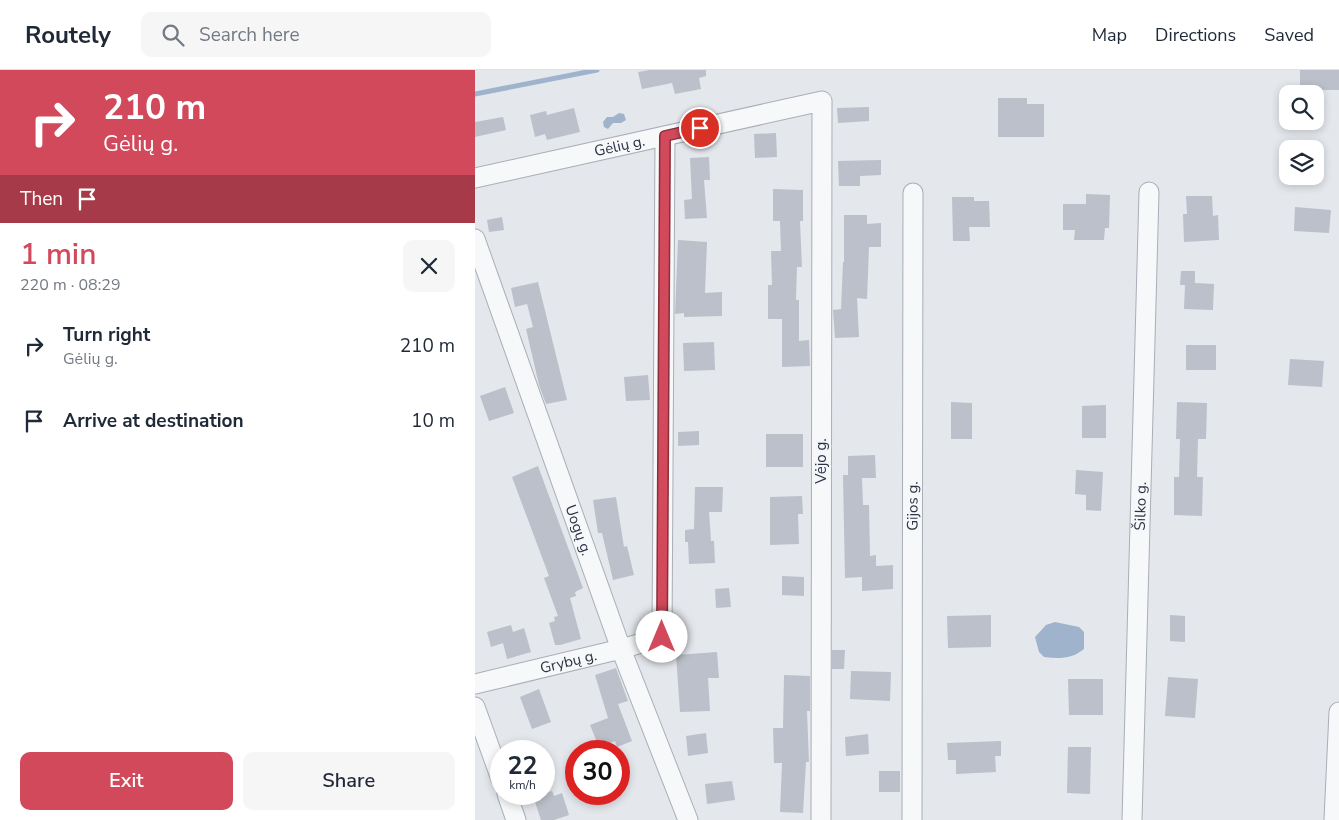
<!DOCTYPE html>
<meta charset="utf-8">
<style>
:root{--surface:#fff;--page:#f6f6f7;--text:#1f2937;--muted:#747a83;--line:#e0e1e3;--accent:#d1495b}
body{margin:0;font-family:"Nunito Sans",sans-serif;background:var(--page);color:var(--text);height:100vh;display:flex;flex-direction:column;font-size:19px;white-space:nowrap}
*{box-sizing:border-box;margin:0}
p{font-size:16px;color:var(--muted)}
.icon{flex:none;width:28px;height:28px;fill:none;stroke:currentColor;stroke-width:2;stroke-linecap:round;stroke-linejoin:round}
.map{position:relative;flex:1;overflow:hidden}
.details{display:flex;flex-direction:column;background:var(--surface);width:475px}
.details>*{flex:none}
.guide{background:#d1495b;color:#fff;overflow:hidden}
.buttons{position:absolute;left:804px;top:15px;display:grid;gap:10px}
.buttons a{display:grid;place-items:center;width:45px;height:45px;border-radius:10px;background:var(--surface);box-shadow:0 2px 8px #0003;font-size:25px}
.speed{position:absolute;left:15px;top:670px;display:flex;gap:10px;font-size:25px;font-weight:700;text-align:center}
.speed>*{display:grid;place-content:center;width:65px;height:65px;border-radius:50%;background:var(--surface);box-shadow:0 2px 8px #0003;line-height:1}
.speed small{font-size:12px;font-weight:400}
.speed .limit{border:8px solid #d22;background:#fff;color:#111}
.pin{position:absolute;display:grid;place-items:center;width:42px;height:42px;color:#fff;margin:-21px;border:2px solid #fff;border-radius:50%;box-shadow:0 1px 5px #0007}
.me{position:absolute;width:55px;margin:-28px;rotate:0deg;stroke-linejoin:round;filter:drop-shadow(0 0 4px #0008)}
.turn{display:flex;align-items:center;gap:18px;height:105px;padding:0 20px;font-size:22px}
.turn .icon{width:65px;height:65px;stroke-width:2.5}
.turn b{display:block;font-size:35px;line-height:42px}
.then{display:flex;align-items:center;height:48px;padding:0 20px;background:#0003;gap:10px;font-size:19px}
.round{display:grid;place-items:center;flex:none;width:52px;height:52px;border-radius:10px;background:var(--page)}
.overview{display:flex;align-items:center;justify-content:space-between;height:85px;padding:0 20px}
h1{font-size:30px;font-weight:600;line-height:38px;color:var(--accent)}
.action{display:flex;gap:10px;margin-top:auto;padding:10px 20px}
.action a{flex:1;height:58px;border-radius:10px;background:var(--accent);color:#fff;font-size:20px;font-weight:600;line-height:58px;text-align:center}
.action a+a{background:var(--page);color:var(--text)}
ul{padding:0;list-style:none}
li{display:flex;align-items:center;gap:15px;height:75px;padding:0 20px}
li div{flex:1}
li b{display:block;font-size:19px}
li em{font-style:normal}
header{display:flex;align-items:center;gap:30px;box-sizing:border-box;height:70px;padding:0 25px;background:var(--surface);border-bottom:1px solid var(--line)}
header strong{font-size:24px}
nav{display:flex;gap:28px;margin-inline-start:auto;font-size:18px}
.search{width:350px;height:45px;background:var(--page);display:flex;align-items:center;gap:12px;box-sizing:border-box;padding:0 18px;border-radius:10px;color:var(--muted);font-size:19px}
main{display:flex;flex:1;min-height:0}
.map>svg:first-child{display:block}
.water{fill:#9fb4cc}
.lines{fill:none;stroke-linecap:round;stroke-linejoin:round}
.stream{stroke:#9fb4cc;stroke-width:5}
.building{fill:#bbc0ca}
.minor-casing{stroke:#a9aeb7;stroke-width:21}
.minor{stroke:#f7f8fa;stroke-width:19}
.route-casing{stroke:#882f3b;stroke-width:12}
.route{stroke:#d1495b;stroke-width:9}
.labels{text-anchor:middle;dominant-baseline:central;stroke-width:4.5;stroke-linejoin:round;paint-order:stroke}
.street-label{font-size:15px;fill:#2b3445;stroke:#f4f6f9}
</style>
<header>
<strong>Routely</strong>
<div class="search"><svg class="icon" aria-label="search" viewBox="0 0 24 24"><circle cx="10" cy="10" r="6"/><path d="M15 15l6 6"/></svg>Search here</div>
<nav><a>Map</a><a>Directions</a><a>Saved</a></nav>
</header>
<main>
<section class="details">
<div class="guide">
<div class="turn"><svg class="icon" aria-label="right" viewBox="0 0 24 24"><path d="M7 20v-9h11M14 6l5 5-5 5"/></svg><div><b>210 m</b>Gėlių g.</div></div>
<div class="then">Then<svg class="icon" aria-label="arrive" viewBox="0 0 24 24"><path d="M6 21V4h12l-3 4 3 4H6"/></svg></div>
</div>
<div class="overview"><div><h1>1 min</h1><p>220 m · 08:29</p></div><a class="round"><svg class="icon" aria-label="close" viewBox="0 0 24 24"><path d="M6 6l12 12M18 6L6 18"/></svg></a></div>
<ul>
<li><svg class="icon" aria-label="right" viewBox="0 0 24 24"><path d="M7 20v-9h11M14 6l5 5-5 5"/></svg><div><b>Turn right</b><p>Gėlių g.</p></div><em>210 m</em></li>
<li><svg class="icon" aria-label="arrive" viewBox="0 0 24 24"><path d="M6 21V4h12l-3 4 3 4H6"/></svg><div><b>Arrive at destination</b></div><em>10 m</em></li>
</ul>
<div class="action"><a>Exit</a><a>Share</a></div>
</section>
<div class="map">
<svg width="864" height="750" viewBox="0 0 864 750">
<rect width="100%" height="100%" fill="#e4e7ec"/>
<!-- water -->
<g class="water">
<polygon points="144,43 149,44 151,50 146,53 138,53 133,59 129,57 128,52 132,47 138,47"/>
<path d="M 580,552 L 604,557 L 609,562 L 609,579 C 597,589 584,589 569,587 L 564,582 L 560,567 L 571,555 Z"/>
</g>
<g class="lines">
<!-- stream -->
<polyline class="stream" points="0,24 122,0"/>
</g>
<!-- building -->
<g class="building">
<polygon points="175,0 231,0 231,6 224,8 226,19 200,24 197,13 167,19 163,2"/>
<rect x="825" y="0" width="39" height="20"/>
<polygon points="523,28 552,28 552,34 569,34 569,67 523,67"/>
<polygon points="394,37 394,51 363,53 362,38"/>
<polygon points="99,38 105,62 72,70 70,64 60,67 55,45 71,41 72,45"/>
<polygon points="28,47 31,60 0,67 0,52"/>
<polygon points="301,63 302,87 280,88 279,64"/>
<polygon points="234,87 235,110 229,110 232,148 210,149 209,130 217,129 215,88"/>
<polygon points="406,90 406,105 385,106 385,116 364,116 363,91"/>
<polygon points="298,119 328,120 328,151 325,151 327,197 322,197 321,230 324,230 324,271 334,270 335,296 307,297 307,249 293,249 293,215 297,215 296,181 306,181 305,151 298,151"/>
<polygon points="611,124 635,125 634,158 630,158 629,170 599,170 600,160 588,160 588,134 611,134"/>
<polygon points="711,126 737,126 738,146 743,145 744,170 709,172 708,144 712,144"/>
<polygon points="477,127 499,127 499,131 514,131 515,157 494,157 495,171 478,171"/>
<polygon points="820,137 856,140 854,163 819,161"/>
<polygon points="369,145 392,145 392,154 406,153 406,177 394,177 392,229 382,228 384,267 360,268 358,240 366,239 368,192 369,192"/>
<polygon points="27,147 29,160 14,162 12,150"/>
<polygon points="203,170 232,172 230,223 247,222 247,246 209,247 209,243 200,244"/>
<polygon points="706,201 720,201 720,213 739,214 738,240 709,239 710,215 705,215"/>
<polygon points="63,212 92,330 71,334 64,315 51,259 58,257 52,234 40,237 36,218"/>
<polygon points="239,272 240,300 209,301 208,273"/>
<rect x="711" y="275" width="30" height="25"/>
<polygon points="815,289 849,291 847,317 813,315"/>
<polygon points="173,305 175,330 151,331 149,307"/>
<polygon points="30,317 39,343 14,351 5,326"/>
<polygon points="476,332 497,333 497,369 476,369"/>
<polygon points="702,332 732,333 731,369 723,369 722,407 728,407 727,446 699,445 699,407 704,407 705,369 701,369"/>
<polygon points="631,335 631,368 607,368 607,336"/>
<polygon points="224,361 224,375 203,376 203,362"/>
<rect x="291" y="364" width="37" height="33"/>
<polygon points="400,385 401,408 387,408 388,435 394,435 395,486 401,485 401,496 418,495 418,519 387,521 387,507 370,508 368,405 373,405 373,386"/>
<polygon points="63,396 108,518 100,522 101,526 95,528 106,569 85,575 80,575 74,553 80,551 79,547 83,546 69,508 74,506 37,407"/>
<polygon points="601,400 628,402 626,441 611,440 611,425 600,424"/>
<polygon points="220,417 248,417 247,442 234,442 236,471 239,471 240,493 214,494 213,472 210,472 210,460 219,459"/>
<polygon points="327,426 328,444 323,444 324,474 295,475 295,427"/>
<polygon points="141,427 149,477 152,476 159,505 138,510 127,463 123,463 118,430"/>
<polygon points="307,506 329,507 329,526 307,525"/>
<polygon points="254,518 256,537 241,538 240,519"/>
<polygon points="516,545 516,577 473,578 472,546"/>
<polygon points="695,545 710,546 710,572 695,571"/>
<polygon points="36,555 38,562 49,558 56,582 32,589 28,573 16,577 12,562"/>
<polygon points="357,580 370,580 369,599 357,599"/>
<polygon points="242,582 244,608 233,608 235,641 205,642 201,585"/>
<polygon points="141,598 153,631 143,634 157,671 142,677 140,671 124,677 115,655 133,648 120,605"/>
<polygon points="376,601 416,602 415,631 375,629"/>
<polygon points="309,605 335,606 335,641 332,641 334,692 331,692 328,743 305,742 307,693 299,693 298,658 308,658"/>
<polygon points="693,607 723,609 720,648 690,646"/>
<polygon points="593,609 628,609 628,645 594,645"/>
<polygon points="64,619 76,652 57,659 45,627"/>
<polygon points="231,663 233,683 213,686 211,666"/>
<polygon points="393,664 394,684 371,686 370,667"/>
<polygon points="526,671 526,686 520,686 521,702 481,704 481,690 473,690 472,673"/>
<polygon points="593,677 616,677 615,724 592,723"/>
<rect x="404" y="701" width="21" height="21"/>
<polygon points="257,711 260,730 232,734 230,714"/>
<polygon points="77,721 79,726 87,723 94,745 79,750 66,750 60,732 66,730 64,725"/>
</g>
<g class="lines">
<!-- minor casing -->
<g class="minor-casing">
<g id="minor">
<path id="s1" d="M 0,108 L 347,31 L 346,750"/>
<path id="s2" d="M 0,169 L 146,579 L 213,750"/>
<path id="s3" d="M 0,614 L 146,579 L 187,567 L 190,66"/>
<polyline points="0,637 26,709"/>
<polyline points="32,724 41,750"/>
<path id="s4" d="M 437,750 L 438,123"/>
<path id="s5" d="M 657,750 L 674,122"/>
<polyline points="859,750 864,642"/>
</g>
</g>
<!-- minor -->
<use href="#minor" class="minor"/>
</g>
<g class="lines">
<!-- route casing -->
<g class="route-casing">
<polyline id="route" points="187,567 190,66 225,58"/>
</g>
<!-- route -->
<use href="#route" class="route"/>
</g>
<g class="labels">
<!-- street labels -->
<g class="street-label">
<text stroke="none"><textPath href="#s1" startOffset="148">Gėlių g.</textPath></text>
<text transform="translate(346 391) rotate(-90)">Vėjo g.</text>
<text stroke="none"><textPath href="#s4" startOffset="314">Gijos g.</textPath></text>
<text stroke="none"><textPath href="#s5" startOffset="314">Šilko g.</textPath></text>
<text stroke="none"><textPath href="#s2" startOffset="309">Uogų g.</textPath></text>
<text stroke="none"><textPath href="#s3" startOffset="96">Grybų g.</textPath></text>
</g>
</g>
</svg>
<div class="buttons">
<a><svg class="icon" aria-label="search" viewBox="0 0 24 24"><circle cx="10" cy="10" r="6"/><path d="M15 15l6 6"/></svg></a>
<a><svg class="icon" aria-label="layers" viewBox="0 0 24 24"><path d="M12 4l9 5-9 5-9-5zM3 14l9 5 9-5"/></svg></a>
</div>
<div class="speed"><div>22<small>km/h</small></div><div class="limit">30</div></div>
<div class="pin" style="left:225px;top:58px;background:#d93025"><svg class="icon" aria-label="arrive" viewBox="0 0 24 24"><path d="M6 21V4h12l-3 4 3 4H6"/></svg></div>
<svg class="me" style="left:187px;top:567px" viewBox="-20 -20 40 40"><circle r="19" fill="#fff"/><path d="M0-13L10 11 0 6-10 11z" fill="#d1495b"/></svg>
</div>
</main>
